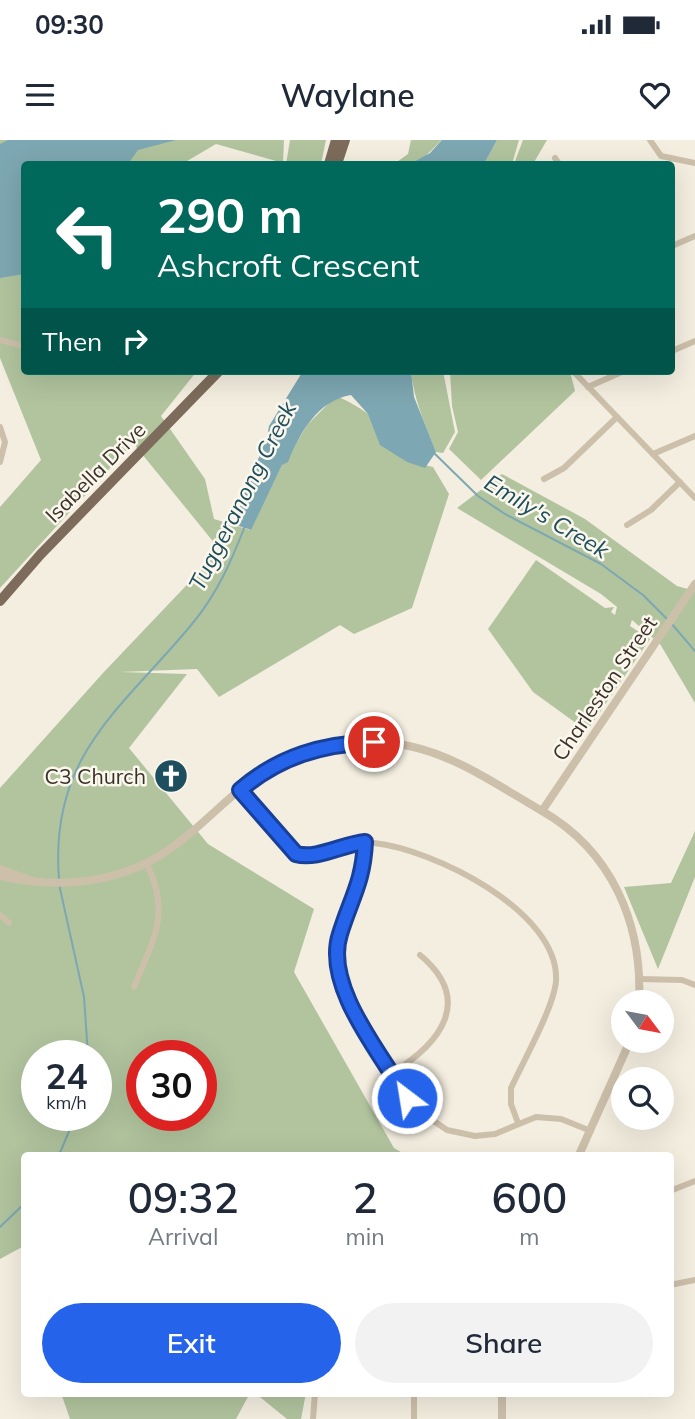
<!DOCTYPE html>
<style>
:root{--surface:#fff;--page:#f2f2f3;--text:#1f2937;--muted:#747a83;--accent:#2563eb}
body{margin:0;font-family:Mulish,sans-serif;background:var(--page);color:var(--text);height:100vh;display:flex;flex-direction:column;font-size:26px;white-space:nowrap}
*{box-sizing:border-box;margin:0}
p{font-size:23px;color:var(--muted)}
.icon{flex:none;width:38px;height:38px;fill:none;stroke:currentColor;stroke-width:2;stroke-linecap:round;stroke-linejoin:round}
.map{position:relative;flex:1;overflow:hidden}
.details{position:absolute;left:21px;top:1012px;width:653px;height:245px;display:flex;flex-direction:column;background:var(--surface);border-radius:7px;box-shadow:0 7px 28px #0002}
.details>*{flex:none}
.hud{position:absolute;left:21px;top:21px;width:654px;height:214px;border-radius:7px;box-shadow:0 7px 28px #0002;background:#00695c;color:#fff;overflow:hidden}
.needle{width:46px;rotate:122deg}
.fabs{position:absolute;left:611px;top:850px;display:grid;gap:14px}
.fabs a{display:grid;place-items:center;width:63px;height:63px;border-radius:50%;background:var(--surface);box-shadow:0 7px 28px #0002;font-size:35px}
.speed{position:absolute;left:21px;top:900px;display:flex;gap:14px;font-size:35px;font-weight:700;text-align:center}
.speed>*{display:grid;place-content:center;width:91px;height:91px;border-radius:50%;background:var(--surface);box-shadow:0 7px 28px #0002;line-height:1}
.speed small{font-size:18px;font-weight:400}
.speed .limit{border:10px solid #d22;background:#fff;color:#111}
.pin{position:absolute;display:grid;place-items:center;width:60px;height:60px;color:#fff;margin:-30px;border:4px solid #fff;border-radius:50%;box-shadow:0 2px 7px #0007}
.me{position:absolute;width:77px;margin:-38px;rotate:329deg;stroke-linejoin:round;filter:drop-shadow(0 0 5px #0008)}
.turn{display:flex;align-items:center;gap:24px;height:147px;padding:0 21px;font-size:32px}
.turn .icon{width:91px;height:91px;stroke-width:2.5}
.turn b{display:block;font-size:49px;line-height:60px}
.then{display:flex;align-items:center;height:66px;padding:0 21px;background:#0003;gap:14px;font-size:26px}
.eta{display:flex;justify-content:space-evenly;align-items:center;height:119px;text-align:center}
.eta b{font-size:42px;font-weight:600;line-height:49px}
.primary-button{display:flex;gap:14px;margin-top:auto;padding:14px 21px}
.primary-button a{flex:1;height:80px;border-radius:42px;background:var(--accent);color:#fff;font-size:28px;font-weight:600;line-height:80px;text-align:center}
.primary-button a+a{background:var(--page);color:var(--text)}
.status{display:flex;justify-content:space-between;align-items:center;height:49px;padding:0 35px;background:var(--surface);direction:ltr}
.status svg{height:19px;fill:currentColor}
header{display:flex;justify-content:space-between;align-items:center;height:91px;padding:0 21px;background:var(--surface);font-size:32px;font-weight:600}
.map>svg:first-child{display:block}
.green{fill:#b1c49e;fill-rule:evenodd}
.water{fill:#7da7b2}
.lines{fill:none;stroke-linecap:round;stroke-linejoin:round}
.stream{stroke:#7da7b2;stroke-width:2}
.minor{stroke:#cdc0ab;stroke-width:6}
.tertiary{stroke:#cdc0ab;stroke-width:8}
.primary{stroke:#7d6c5b;stroke-width:10}
.route-casing{stroke:#184099;stroke-width:18}
.route{stroke:#2563eb;stroke-width:12}
.labels{text-anchor:middle;dominant-baseline:central;stroke-width:5;stroke-linejoin:round;paint-order:stroke}
.street-label{font-size:21px;fill:#3a322a;stroke:#fbf7ed}
.poi-label{font-size:21px;fill:#3a322a;stroke:#fbf7ed;text-anchor:end}
.water-label{font-size:23px;font-style:italic;fill:#1e4f5e;stroke:#fbf7ed}
</style>
<div class="status"><b>09:30</b><svg viewBox="0 0 49 12"><path d="M0 12V9h3v3zM5 12V6h3v6zM10 12V3h3v9zM15 12V0h3v12zM26 1h20v11H26zM47 4h2v5h-2z"/></svg></div>
<header><svg class="icon" aria-label="menu" viewBox="0 0 24 24"><path d="M4 6h16M4 12h16M4 18h16"/></svg>Waylane<svg class="icon" aria-label="heart" viewBox="0 0 24 24"><path d="M12 20l-8-8c-3-5 5-10 8-4 3-6 11-1 8 4z"/></svg></header>
<div class="map">
<svg width="695" height="1279" viewBox="0 0 695 1279">
<rect width="100%" height="100%" fill="#f4eee0"/>
<!-- green -->
<g class="green">
<path d="M 0,0 L 284,0 L 283,23 L 216,4 L 182,24 L 24,24 L 24,231 L 197,231 L 161,276 L 205,339 L 214,379 L 250,390 L 282,325 L 308,284 L 336,256 C 353,263 369,273 383,286 C 400,301 410,323 433,327 L 449,354 L 412,468 L 354,494 L 340,485 L 219,557 L 197,529 L 120,532 L 187,534 L 129,608 L 208,704 L 314,769 L 294,832 L 394,1008 L 406,1015 L 24,1015 L 24,1106 L 0,1119 L 0,648 L 103,533 L 220,410 L 133,303 L 0,448 L 0,367 L 41,320 L 0,218 ZM 37,915 L 96,915 L 96,975 L 37,975 ZM 142,915 L 201,915 L 201,975 L 142,975 Z"/>
<polygon points="290,0 326,0 321,24 286,24"/>
<polygon points="411,0 442,0 419,22 394,24 408,14"/>
<polygon points="497,0 519,0 512,24 484,24"/>
<polygon points="523,0 547,0 533,24 514,24"/>
<path d="M 411,231 L 443,231 L 455,292 L 443,313 L 436,312 C 425,285 414,260 411,231 Z"/>
<polygon points="450,231 570,231 575,251 481,340 449,309 458,292 452,266"/>
<polygon points="502,334 585,379 677,446 695,451 695,563 660,504 632,480 630,486 650,499 587,591 533,552 488,489 536,420 605,468 614,467 611,472 615,475 617,467 601,454 457,368"/>
<polygon points="695,691 695,737 658,829 624,747 671,743"/>
<polygon points="61,1253 250,1253 236,1279 70,1279"/>
<polygon points="255,1253 306,1253 301,1279 287,1279"/>
</g>
<!-- water -->
<g class="water">
<polygon points="8,0 176,0 138,10 128,24 24,24 24,134 0,138 0,4"/>
<polygon points="442,0 497,0 484,24 410,24 430,13"/>
<path d="M 303,231 L 411,231 L 414,257 L 436,312 L 425,328 L 407,322 L 380,305 L 368,274 L 351,255 C 318,260 299,294 288,322 L 282,325 L 251,390 L 236,385 L 243,352 L 260,315 L 257,309 L 266,303 L 269,286 Z"/>
</g>
<g class="lines">
<!-- stream -->
<g class="stream">
<polyline points="434,313 478,356 505,374 601,424 643,455 667,479"/>
<polyline points="671,483 695,511"/>
<path d="M 59,739 C 49,614 123,568 192,484 C 217,454 231,422 245,386"/>
<polyline points="59,744 84,857 88,915"/>
<polyline points="59,1015 76,975"/>
<polyline points="0,1087 24,1064"/>
</g>
<!-- minor -->
<g class="minor">
<polyline points="650,0 661,16 695,23"/>
<polyline points="555,18 559,24"/>
<polyline points="672,106 695,96"/>
<polyline points="0,200 24,206"/>
<polyline points="672,211 695,201"/>
<polyline points="573,231 695,358"/>
<polyline points="588,247 624,231"/>
<polyline points="0,287 5,302 0,322"/>
<polyline points="653,314 695,296"/>
<polyline points="544,339 564,328 617,277"/>
<polyline points="627,385 651,370 680,342"/>
<path d="M 240,650 L 296,714 C 318,720 348,700 374,703 C 432,709 560,771 556,841 C 554,867 523,922 511,948 L 511,964 L 518,983"/>
<polyline points="365,702 361,742 336,808 339,837 347,859 416,969 447,990 475,996 495,994 536,977 561,979 591,991"/>
<polyline points="0,775 9,783"/>
<polyline points="640,839 682,840 695,845"/>
<path d="M 134,847 C 153,801 172,772 146,723"/>
<path d="M 392,933 C 441,903 474,860 420,815"/>
<polyline points="670,1051 695,1041"/>
<polyline points="670,1145 695,1140"/>
<polyline points="414,1253 414,1279"/>
<polyline points="313,1279 315,1253"/>
</g>
<!-- tertiary -->
<g class="tertiary">
<polyline points="542,671 695,444"/>
<polyline points="0,729 33,741"/>
<path d="M 0,736 C 51,748 107,745 154,719 C 193,697 221,662 257,636 C 300,605 358,595 409,606 C 457,616 500,647 542,671 C 612,711 643,784 639,863"/>
<polyline points="579,1015 630,901"/>
<polyline points="502,1253 502,1279"/>
</g>
<!-- primary -->
<g class="primary">
<polyline points="329,24 336,0"/>
<polyline points="337,24 345,0"/>
<polyline points="0,461 40,415 219,231"/>
</g>
</g>
<g class="lines">
<!-- route casing -->
<g class="route-casing">
<path id="route" d="M 374,602 C 322,604 280,616 240,650 L 296,714 C 317,720 343,704 365,702 C 363,743 351,758 340,794 C 323,846 382,915 407,958"/>
</g>
<!-- route -->
<use href="#route" class="route"/>
</g>
<!-- icons -->
<defs>
<g id="church-disc" transform="scale(1.75)"><circle r="9.5" fill="#1e4f5e" stroke="#fbf7ed"/><path d="M-1.2-6h2.4v3.5h3.3v2.4h-3.3V6h-2.4V-.1h-3.3v-2.4h3.3Z" fill="#fff"/></g>
</defs>
<g fill-rule="evenodd">
<use href="#church-disc" x="171" y="636"/>
</g>
<g class="labels">
<!-- street labels -->
<g class="street-label">
<text transform="translate(95 332) rotate(-45)">Isabella Drive</text>
<text transform="translate(604 548) rotate(-56)">Charleston Street</text>
</g>
<!-- poi labels -->
<g class="poi-label">
<text x="146" y="636">C3 Church</text>
</g>
<!-- water labels -->
<g class="water-label">
<text transform="translate(242 356) rotate(-63)">Tuggeranong Creek</text>
<text transform="translate(547 376) rotate(31)">Emily's Creek</text>
</g>
</g>
</svg>
<div class="fabs">
<a><svg class="needle" viewBox="-14 -14 28 28"><path d="M0-13l5 13h-10z" fill="#e53935"/><path d="M0 13l5-13h-10z" fill="#747a83"/></svg></a>
<a><svg class="icon" aria-label="search" viewBox="0 0 24 24"><circle cx="10" cy="10" r="6"/><path d="M15 15l6 6"/></svg></a>
</div>
<div class="speed"><div>24<small>km/h</small></div><div class="limit">30</div></div>
<div class="pin" style="left:374px;top:602px;background:#d93025"><svg class="icon" aria-label="arrive" viewBox="0 0 24 24"><path d="M6 21V4h12l-3 4 3 4H6"/></svg></div>
<svg class="me" style="left:407px;top:958px" viewBox="-20 -20 40 40"><circle r="17" fill="#2563eb" stroke="#fff" stroke-width="3"/><path d="M0-11L8 9 0 5-8 9z" fill="#fff"/></svg>
<div class="hud">
<div class="turn"><svg class="icon" aria-label="left" viewBox="0 0 24 24"><path d="M17 20v-9H6M10 6l-5 5 5 5"/></svg><div><b>290 m</b>Ashcroft Crescent</div></div>
<div class="then">Then<svg class="icon" aria-label="right" viewBox="0 0 24 24"><path d="M7 20v-9h11M14 6l5 5-5 5"/></svg></div>
</div>
<section class="details">
<div class="eta">
<div><b>09:32</b><p>Arrival</p></div>
<div><b>2</b><p>min</p></div>
<div><b>600</b><p>m</p></div>
</div>
<div class="primary-button"><a>Exit</a><a>Share</a></div>
</section>
</div>
